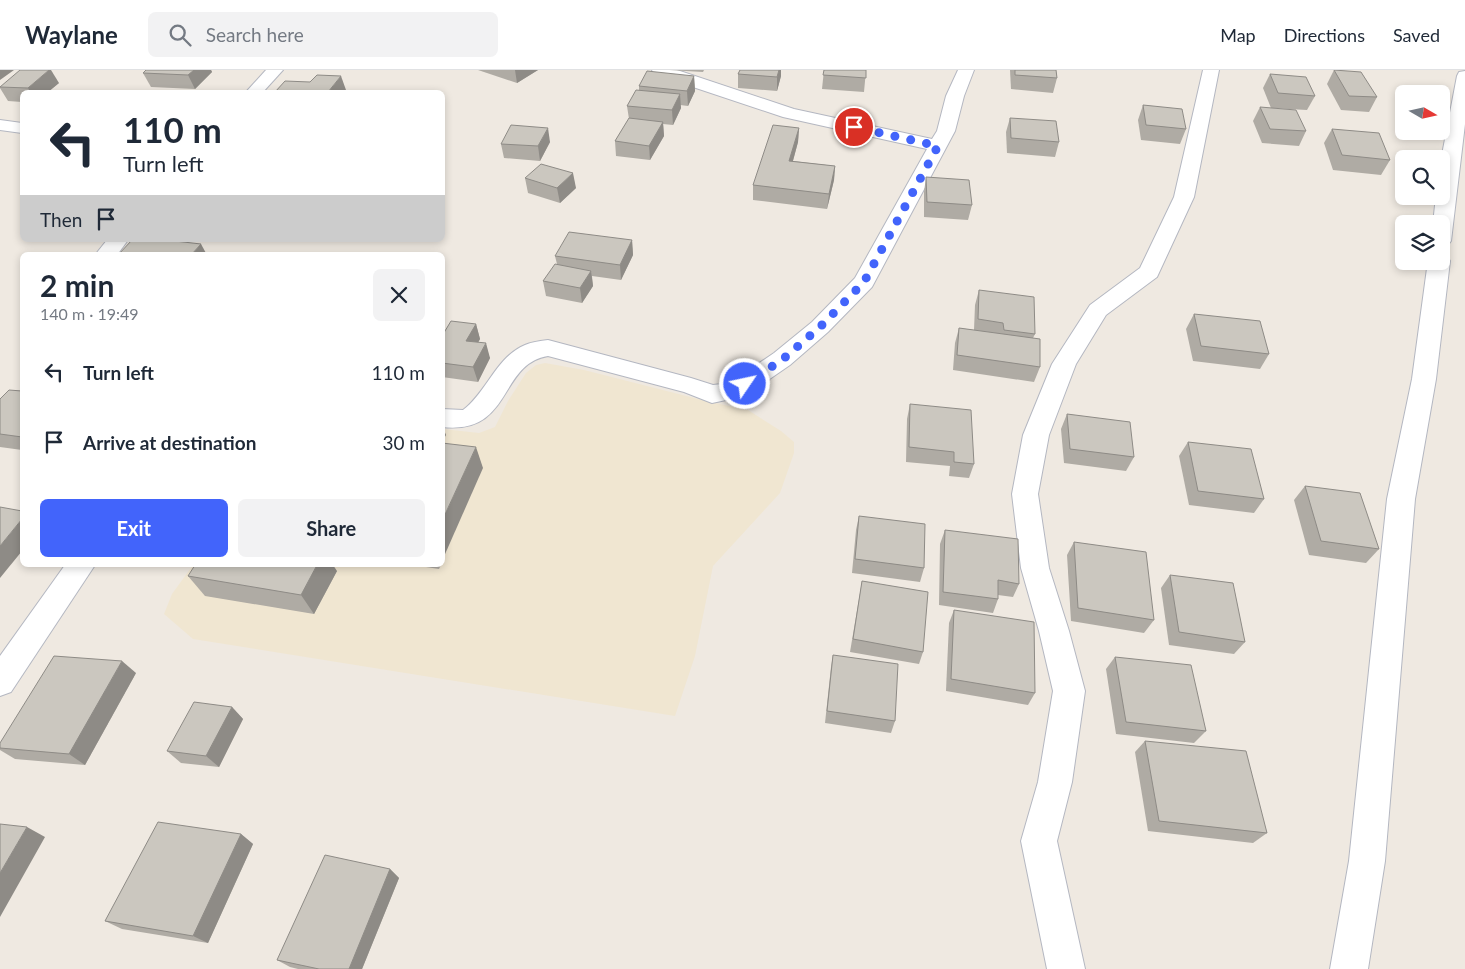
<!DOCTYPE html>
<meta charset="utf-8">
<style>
:root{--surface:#fff;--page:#f2f2f3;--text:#1f2937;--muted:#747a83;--line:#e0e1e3;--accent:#4264fb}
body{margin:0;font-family:Lato,sans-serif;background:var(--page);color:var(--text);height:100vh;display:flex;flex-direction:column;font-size:19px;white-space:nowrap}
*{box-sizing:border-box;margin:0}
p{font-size:16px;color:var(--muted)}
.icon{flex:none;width:28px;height:28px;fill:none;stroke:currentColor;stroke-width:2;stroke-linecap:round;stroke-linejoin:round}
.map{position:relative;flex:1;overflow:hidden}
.panel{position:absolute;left:20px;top:182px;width:425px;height:315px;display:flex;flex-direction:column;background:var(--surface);border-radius:8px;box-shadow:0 2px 8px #0003}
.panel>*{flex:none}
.banner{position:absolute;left:20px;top:20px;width:425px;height:152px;border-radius:8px;box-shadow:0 2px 8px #0003;background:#fff;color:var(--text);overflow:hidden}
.needle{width:32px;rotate:99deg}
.controls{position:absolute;left:1395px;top:15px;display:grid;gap:10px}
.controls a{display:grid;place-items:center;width:55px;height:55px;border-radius:8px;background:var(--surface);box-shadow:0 2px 8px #0003;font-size:25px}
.pin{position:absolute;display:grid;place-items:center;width:42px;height:42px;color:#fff;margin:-21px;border:2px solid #fff;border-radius:50%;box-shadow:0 1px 5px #0007}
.me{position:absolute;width:55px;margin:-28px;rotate:56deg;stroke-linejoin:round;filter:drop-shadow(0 0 4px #0008)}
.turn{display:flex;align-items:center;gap:18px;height:105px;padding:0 20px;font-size:22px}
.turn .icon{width:65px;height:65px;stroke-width:2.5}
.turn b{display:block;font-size:35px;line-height:42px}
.then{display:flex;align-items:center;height:48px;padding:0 20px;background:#0003;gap:10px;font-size:19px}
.round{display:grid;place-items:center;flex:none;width:52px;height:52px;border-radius:8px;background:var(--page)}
.headline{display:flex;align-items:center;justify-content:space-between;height:85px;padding:0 20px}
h1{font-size:30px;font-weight:700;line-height:38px}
.button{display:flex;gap:10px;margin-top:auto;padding:10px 20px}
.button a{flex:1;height:58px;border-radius:8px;background:var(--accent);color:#fff;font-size:20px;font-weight:700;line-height:58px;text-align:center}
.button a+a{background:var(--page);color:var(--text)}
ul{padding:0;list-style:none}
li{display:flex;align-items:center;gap:15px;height:70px;padding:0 20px}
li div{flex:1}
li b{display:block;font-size:19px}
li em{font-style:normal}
header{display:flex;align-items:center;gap:30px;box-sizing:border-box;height:70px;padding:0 25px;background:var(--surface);border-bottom:1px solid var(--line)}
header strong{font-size:24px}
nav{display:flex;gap:28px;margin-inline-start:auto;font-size:18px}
.search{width:350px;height:45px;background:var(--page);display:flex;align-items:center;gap:12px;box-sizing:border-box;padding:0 18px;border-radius:8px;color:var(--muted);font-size:19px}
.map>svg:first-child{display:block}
.education{fill:#f0e6d1}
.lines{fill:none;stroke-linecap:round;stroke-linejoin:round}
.minor-casing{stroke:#b4b7c1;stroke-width:2}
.tertiary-casing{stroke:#b4b7c1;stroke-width:2}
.secondary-casing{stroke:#b4b7c1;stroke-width:2}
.minor{fill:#fff;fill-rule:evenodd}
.tertiary{fill:#fff;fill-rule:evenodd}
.secondary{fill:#fff;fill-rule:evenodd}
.wall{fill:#afaba4}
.shaded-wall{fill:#8e8b86}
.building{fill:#cbc7bf;stroke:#8e8b86}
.route{stroke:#4264fb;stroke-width:9;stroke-dasharray:0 16.2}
</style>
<header>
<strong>Waylane</strong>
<div class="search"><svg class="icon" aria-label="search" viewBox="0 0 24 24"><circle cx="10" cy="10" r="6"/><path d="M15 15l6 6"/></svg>Search here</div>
<nav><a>Map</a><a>Directions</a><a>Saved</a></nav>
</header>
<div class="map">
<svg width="1465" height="899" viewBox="0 0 1465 899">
<rect width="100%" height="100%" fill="#efe9e1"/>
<!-- education -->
<polygon class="education" points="545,293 584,300 706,331 748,340 781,361 794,372 794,383 780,423 713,496 695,586 675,646 193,569 164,544 172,524 193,495 442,495 443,359 479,363 495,357 508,331 526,303 536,295"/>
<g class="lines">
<!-- minor casing -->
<g class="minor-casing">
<g id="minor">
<path d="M 652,0 L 677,0 L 794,39 L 932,69 L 937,61 L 946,26 L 958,0 L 974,0 L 964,26 L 955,61 L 872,217 L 828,262 L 790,295 L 745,326 L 712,333 L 684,322 L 548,286 C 498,294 513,365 442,357 L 442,339 L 463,340 C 487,322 496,287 525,275 C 532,272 540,271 548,270 L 691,308 L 713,315 L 730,313 L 774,283 L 812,252 L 855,208 L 927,79 L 783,47 L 654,4 Z"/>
<polygon points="1203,0 1219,0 1194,127 1157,207 1106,245 1076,294 1049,365 1038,424 1049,498 1069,561 1085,621 1072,712 1057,771 1085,899 1047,899 1021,771 1038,712 1053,621 1039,561 1021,498 1012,424 1023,365 1052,294 1090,235 1140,198 1174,127"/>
<polygon points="0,50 22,53 22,63 0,60"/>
</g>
</g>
<!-- tertiary casing -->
<g class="tertiary-casing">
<g id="tertiary">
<polygon points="1465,1 1465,54 1451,171 1448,175 1441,177 1441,154 1433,154 1436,126 1441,126 1441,90 1457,6 1459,2"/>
<polygon points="1441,185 1447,186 1450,191 1436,309 1415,429 1385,791 1368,899 1330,899 1349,791 1387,429 1412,309 1428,191 1441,191"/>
</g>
</g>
<!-- secondary casing -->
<g class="secondary-casing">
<g id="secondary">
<polygon points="266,0 283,0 263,22 246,22"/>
<polygon points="107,170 128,170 117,185 95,185"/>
<polygon points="65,495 95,495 11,622 0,626 0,586"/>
</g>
</g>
<!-- minor -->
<use href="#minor" class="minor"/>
<!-- tertiary -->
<use href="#tertiary" class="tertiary"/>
<!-- secondary -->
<use href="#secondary" class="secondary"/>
</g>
<!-- wall -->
<g class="wall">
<polygon points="146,0 211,0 212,2 195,19 151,17 143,3"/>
<polygon points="478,0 538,0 517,13"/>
<polygon points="669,0 704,0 703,2"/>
<polygon points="740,0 781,0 781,6 777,21 738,18 738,4"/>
<polygon points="824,0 866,0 864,22 822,19"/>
<polygon points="1010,0 1056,0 1057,8 1053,23 1011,19"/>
<polygon points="1334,0 1377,27 1369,42 1341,40 1327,14"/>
<polygon points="1270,4 1315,26 1307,40 1271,38 1263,18"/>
<polygon points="694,6 695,21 688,36 680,35 681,38 673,55 663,54 664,66 650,90 616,86 615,71 629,49 627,36 639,20 639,16"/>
<polygon points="59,13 48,22 22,22 22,32 8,31 0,18 0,16"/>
<polygon points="1143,35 1186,59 1180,74 1141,70 1138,50"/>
<polygon points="1260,37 1306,61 1299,76 1262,73 1253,51"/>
<polygon points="1010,48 1059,72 1055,87 1007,83 1006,62"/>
<polygon points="799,58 798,72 793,91 835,96 834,110 827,139 753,130 753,115"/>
<polygon points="1332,59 1390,90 1381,105 1333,100 1324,73"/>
<polygon points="550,72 540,91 504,88 501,74"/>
<polygon points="926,107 972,135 968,150 924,147 924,122"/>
<polygon points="525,108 576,118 560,133 528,123"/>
<polygon points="632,170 633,185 621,210 592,206 593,216 582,233 546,226 543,211 557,194 555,186"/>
<polygon points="979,220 1035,264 1033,268 1040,297 1034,312 953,300 955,273 959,258 974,260 975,235"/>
<polygon points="1194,244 1269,284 1260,299 1193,291 1186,259"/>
<polygon points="476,254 480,269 478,272 490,288 478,312 442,307 442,266"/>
<polygon points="22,321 22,380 0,377 0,329"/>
<polygon points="910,334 974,394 969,408 949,406 950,396 906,392 907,349"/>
<polygon points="1067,344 1134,387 1126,401 1064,393 1061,359"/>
<polygon points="1188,372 1264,429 1254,443 1189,435 1179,386"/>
<polygon points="1305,416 1379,479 1366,493 1309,485 1294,430"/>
<polygon points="859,446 924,498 920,512 852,503 856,460"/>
<polygon points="945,460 1019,514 1013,527 998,525 998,529 993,543 939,535 940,474"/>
<polygon points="1074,472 1154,550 1144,563 1071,551 1067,485"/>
<polygon points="413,495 441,495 439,499"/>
<polygon points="337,501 314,544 205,526 188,506"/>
<polygon points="1170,505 1245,572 1234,584 1169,575 1161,518"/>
<polygon points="862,511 923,582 919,594 850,582"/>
<polygon points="954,540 1035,623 1028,635 946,621 949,553"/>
<polygon points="833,585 895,651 891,663 825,653 831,597"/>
<polygon points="1115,587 1206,661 1194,673 1116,664 1106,599"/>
<polygon points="136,603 85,695 15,689 0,680 0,673"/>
<polygon points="232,637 243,649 219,697 181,693 167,681"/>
<polygon points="1145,671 1267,763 1253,773 1148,761 1135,682"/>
<polygon points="241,764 253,774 208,873 122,859 105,851"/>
<polygon points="390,799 399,808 362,899 298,899 290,897 277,890"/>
</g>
<!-- shaded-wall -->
<g class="shaded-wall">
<polygon points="0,0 14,0 0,10"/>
<polygon points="49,0 51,0 59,13 48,22 30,22 28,18"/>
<polygon points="194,0 211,0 212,2 195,19 188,5"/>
<polygon points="515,0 538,0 517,13"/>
<polygon points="779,0 781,0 781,6 777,21 777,7"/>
<polygon points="341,6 346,20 344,22 328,22"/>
<polygon points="694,6 695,21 688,36 687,21"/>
<polygon points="680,24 681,38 673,55 672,40"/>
<polygon points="663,52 664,66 650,90 649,76"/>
<polygon points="548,58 550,72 540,91 538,76"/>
<polygon points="799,58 798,72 789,105 789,91"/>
<polygon points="835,96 834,110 827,139 829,124"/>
<polygon points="573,103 576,118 560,133 557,118"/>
<polygon points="632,170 633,185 621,210 620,195"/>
<polygon points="201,174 207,185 191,185"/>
<polygon points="591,201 593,216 582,233 580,218"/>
<polygon points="476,254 480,269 471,286 466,271"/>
<polygon points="486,273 490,288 478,312 473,297"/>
<polygon points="442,355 446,365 442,372"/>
<polygon points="476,377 483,398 442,491 442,451"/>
<polygon points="22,449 22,481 0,508 0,476"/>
<polygon points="317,495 333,495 337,501 314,544 301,525"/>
<polygon points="122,591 136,603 85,695 69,684"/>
<polygon points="232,637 243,649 219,697 206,686"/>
<polygon points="27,757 45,767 0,847 0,803"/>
<polygon points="241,764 253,774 208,873 193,866"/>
<polygon points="390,799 399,808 362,899 349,899"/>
</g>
<!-- building -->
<g class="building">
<polygon points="20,0 49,0 28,18 0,17"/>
<polygon points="146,0 194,0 188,5 143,3"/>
<polygon points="740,0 779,0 777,7 738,4"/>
<polygon points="824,0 866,0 866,8 823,5"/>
<polygon points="1015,0 1056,0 1057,8 1015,5"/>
<polygon points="1334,0 1361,2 1377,27 1349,26"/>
<polygon points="647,1 694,6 687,21 639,16"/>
<polygon points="1270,4 1306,7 1315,26 1278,23"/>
<polygon points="317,5 341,6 328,22 275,22 285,11 310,12"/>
<polygon points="636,20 680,24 672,40 627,36"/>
<polygon points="1143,35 1182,39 1186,59 1146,55"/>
<polygon points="1260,37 1296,40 1306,61 1270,59"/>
<polygon points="629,48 663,52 649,76 615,71"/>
<polygon points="1010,48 1056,51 1059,72 1011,68"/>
<polygon points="511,55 548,58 538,76 501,74"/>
<polygon points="773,55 799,58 789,91 835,96 829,124 753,115"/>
<polygon points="1332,59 1379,63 1390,90 1342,85"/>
<polygon points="541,94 573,103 557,118 525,108"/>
<polygon points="926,107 969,110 972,135 927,132"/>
<polygon points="569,162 632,170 620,195 555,186"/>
<polygon points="132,170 166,170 201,174 191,185 118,185"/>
<polygon points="555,194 591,201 580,218 543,211"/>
<polygon points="979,220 1034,227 1035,264 1004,260 1003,253 978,249"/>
<polygon points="1194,244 1260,251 1269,284 1201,276"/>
<polygon points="451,251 476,254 466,271 486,273 473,297 442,293 442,266"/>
<polygon points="959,258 1040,269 1040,297 957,285"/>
<polygon points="9,320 22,321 22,367 0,364 0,329"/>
<polygon points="910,334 971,340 974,394 954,392 954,382 909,377"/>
<polygon points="1067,344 1130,352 1134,387 1070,379"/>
<polygon points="1188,372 1251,379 1264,429 1198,421"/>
<polygon points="442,373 476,377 442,451"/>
<polygon points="1305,416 1360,423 1379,479 1321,471"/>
<polygon points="0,437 22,441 22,449 0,476"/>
<polygon points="859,446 925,454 924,498 855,489"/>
<polygon points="945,460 1018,469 1019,514 998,510 998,529 943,522"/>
<polygon points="1074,472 1146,482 1154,550 1078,538"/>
<polygon points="195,495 317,495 301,525 188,506"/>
<polygon points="1170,505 1233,513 1245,572 1179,562"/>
<polygon points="862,511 928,522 923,582 853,569"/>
<polygon points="954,540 1034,552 1035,623 951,609"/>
<polygon points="833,585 898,594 895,651 827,641"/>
<polygon points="54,586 122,591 69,684 0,678 0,673"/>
<polygon points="1115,587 1191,595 1206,661 1126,652"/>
<polygon points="194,632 232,637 206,686 167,681"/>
<polygon points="1145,671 1246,681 1267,763 1159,751"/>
<polygon points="158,752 241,764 193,866 105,851"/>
<polygon points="0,754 27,757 0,803"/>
<polygon points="325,785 390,799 349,899 319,899 277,890"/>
</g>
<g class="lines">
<!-- route -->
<polyline class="route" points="745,314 782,290 820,257 864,212 938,76 854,57"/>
</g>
</svg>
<div class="controls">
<a><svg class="needle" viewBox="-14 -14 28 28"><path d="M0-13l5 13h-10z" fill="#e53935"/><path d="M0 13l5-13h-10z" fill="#747a83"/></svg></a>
<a><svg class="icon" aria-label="search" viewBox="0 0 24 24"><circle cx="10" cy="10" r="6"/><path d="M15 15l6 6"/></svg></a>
<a><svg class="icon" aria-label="layers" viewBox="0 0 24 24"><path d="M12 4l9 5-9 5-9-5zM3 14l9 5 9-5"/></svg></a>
</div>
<div class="pin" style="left:854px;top:57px;background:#d93025"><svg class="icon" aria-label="arrive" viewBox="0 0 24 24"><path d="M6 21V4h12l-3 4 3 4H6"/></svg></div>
<svg class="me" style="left:745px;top:314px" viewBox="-20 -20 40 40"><circle r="17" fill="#4264fb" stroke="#fff" stroke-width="3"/><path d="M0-11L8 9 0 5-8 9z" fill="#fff"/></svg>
<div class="banner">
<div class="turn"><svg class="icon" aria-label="left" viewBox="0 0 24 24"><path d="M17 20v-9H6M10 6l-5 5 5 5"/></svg><div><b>110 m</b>Turn left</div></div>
<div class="then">Then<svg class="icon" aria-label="arrive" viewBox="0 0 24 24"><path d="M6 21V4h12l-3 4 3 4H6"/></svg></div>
</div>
<section class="panel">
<div class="headline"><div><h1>2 min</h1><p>140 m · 19:49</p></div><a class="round"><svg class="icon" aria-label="close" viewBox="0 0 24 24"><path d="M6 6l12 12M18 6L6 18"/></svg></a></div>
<ul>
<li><svg class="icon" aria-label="left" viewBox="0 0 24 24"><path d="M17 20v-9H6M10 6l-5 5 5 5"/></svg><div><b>Turn left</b></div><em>110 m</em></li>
<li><svg class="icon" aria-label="arrive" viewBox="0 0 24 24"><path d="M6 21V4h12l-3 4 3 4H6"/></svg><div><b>Arrive at destination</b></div><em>30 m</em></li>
</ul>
<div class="button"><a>Exit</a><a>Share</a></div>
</section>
</div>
